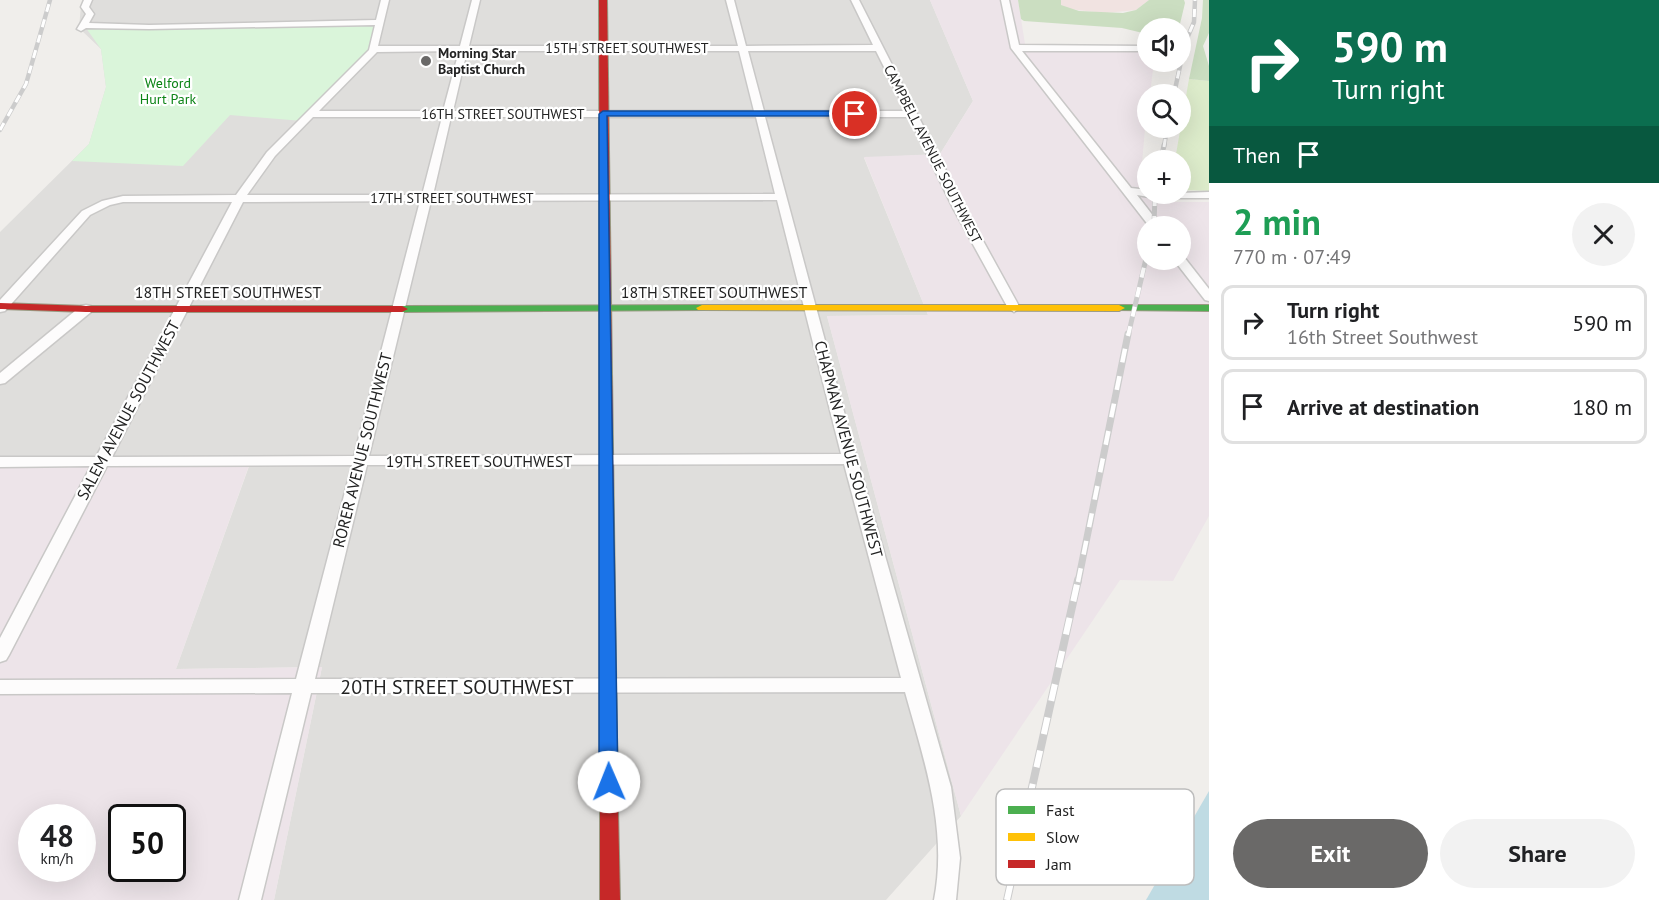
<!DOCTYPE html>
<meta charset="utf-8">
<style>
:root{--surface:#fff;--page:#f2f2f2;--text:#202124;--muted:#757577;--line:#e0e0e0;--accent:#6a6968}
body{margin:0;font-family:"PT Sans",sans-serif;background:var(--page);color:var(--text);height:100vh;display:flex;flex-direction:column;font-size:22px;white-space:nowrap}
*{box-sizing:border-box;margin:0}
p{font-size:20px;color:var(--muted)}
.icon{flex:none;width:33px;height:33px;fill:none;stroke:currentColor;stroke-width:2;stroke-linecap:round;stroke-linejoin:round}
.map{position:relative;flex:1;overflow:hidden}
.details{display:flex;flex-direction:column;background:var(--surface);width:450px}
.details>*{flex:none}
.banner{background:#0b6e4f;color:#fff;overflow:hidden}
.buttons{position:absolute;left:1137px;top:18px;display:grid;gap:12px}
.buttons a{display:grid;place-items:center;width:54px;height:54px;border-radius:50%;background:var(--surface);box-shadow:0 6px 24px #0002;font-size:30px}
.speed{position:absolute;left:18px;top:804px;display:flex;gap:12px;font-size:30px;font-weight:700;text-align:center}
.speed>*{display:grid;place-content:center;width:78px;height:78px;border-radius:50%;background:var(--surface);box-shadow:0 6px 24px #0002;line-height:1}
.speed small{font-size:15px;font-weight:400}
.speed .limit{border:3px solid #111;border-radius:9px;background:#fff;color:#111}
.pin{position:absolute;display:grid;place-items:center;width:51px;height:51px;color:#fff;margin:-26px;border:3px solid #fff;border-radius:50%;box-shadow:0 2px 6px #0007}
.me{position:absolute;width:66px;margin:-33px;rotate:359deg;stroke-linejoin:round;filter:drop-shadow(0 0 4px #0008)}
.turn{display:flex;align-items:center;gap:21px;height:126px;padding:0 24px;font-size:27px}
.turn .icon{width:78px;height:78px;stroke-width:2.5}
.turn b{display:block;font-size:42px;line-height:51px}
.then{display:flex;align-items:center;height:57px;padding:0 24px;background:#0003;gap:12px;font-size:22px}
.round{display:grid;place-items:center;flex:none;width:63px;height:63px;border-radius:32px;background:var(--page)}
.headline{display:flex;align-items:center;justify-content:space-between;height:102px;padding:0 24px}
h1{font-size:36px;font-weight:700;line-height:45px;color:#1e9e55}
.action{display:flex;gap:12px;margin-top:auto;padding:12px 24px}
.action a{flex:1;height:69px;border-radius:36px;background:var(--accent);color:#fff;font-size:24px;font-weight:700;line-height:69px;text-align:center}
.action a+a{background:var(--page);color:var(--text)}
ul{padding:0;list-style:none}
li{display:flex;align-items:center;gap:18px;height:75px;margin:0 12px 9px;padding:0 12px;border:3px solid var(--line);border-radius:12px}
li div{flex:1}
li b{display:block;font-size:22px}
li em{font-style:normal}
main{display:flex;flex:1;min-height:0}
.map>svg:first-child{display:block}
.residential{fill:#dfdedc}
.commercial{fill:#f1e3e1}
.industrial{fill:#ede4e9;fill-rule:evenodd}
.grass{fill:#ddeccb}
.forest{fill:#cbdec1}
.park{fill:#daf5da}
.water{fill:#bfdbe3}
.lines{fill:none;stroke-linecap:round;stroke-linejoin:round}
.street-casing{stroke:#c9c8c7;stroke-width:3}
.fast-casing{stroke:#999a82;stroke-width:2}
.slow-casing{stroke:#999a82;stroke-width:2}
.jam-casing{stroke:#999a82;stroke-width:2}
.street{fill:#fdfcfc;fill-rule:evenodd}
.fast{fill:#4caf50;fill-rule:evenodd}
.slow{fill:#ffc107;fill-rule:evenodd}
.jam{fill:#c62828;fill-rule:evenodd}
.rail-far3-casing{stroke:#ccc;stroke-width:4.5}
.rail-far2-casing{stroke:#ccc;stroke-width:5}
.rail-far1-casing{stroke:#ccc;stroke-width:7}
.rail-casing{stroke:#ccc;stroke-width:8}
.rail-far3{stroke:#fff;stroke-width:3;stroke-dasharray:8;stroke-linecap:butt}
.rail-far2{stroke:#fff;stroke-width:4;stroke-dasharray:10;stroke-linecap:butt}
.rail-far1{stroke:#fff;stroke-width:4.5;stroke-dasharray:14;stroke-linecap:butt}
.rail{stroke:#fff;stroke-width:6;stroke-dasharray:17;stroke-linecap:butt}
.route{fill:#1a73e8;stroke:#114b97;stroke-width:1.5}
.poi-dot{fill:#6a6968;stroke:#fff;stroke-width:2}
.labels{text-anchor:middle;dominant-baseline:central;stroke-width:4.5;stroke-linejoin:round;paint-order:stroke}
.far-street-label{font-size:14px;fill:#222;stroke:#fff}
.far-poi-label{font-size:14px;font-weight:bold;fill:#222;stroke:#fff;text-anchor:start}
.far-park-label{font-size:14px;fill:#0c8416;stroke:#fff}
.street-label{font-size:16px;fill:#222;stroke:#fff}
.near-street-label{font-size:20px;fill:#222;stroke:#fff}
.key{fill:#fff;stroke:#bdbdbd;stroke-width:1.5}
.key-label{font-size:16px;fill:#222}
</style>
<main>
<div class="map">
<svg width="1209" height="900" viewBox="0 0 1209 900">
<rect width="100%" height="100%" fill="#f0eeeb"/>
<!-- residential -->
<polygon class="residential" points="88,0 930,0 973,101 940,154 864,158 928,315 827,316 961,816 886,900 274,900 322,667 176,669 252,458 0,458 0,232 89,144 106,87 101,49 79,28 81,5"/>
<!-- commercial -->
<polygon class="commercial" points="1061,0 1149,0 1136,10 1105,13 1069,9 1061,5"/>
<!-- industrial -->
<g class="industrial">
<path d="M 930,0 L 1018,0 L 1025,44 L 1147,45 L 1148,62 L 1154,62 L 1150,94 L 1148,94 L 1140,186 L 1147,190 L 1148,194 L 1156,194 L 1174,202 L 1209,202 L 1209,516 L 1173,581 L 1120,580 L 961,816 L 827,316 L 928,315 L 864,157 L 940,154 L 973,101 ZM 1148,226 L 1180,226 L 1180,260 L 1148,260 Z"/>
<path d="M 252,457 L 176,669 L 322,667 L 274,900 L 0,900 L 0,458 ZM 32,818 L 82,818 L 82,868 L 32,868 ZM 122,818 L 172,818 L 172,868 L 122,868 Z"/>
</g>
<!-- grass -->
<polygon class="grass" points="1189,79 1209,81 1209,191 1181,190 1180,160 1175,160"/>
<!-- forest -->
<g class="forest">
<polygon points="1018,0 1061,0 1061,5 1079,11 1123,13 1136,10 1149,0 1184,0 1185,3 1179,28 1148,28 1147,34 1122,28 1024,21 1021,19"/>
<polygon points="1203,0 1209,0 1209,33 1203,46 1209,66 1209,81 1189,79 1202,18"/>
</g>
<!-- park -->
<polygon class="park" points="373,24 374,49 303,121 230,115 183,166 72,161 89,144 106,87 101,49 86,28 208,29"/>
<!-- water -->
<polygon class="water" points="1209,791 1209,900 1146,900"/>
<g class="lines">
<!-- street casing -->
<g class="street-casing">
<g id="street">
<path d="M 84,0 L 92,0 L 89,7 L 94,14 L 89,23 L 149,25 L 376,20 L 381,0 L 389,0 L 378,46 L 460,46 L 472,0 L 480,0 L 469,46 L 738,46 L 726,0 L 734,0 L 746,46 L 873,45 L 851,0 L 859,0 L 965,208 L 1020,308 L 1014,312 L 1008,308 L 953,208 L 909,117 L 765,117 L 846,419 L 951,787 L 960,858 L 956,900 L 934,900 C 948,829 924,760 905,692 L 311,693 L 261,900 L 239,900 L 292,693 L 0,694 L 0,680 L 296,679 L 352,465 L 107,466 L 9,655 L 6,660 L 0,662 L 0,638 L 91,466 L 0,467 L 0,457 L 96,457 L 232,202 L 123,202 L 110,205 L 90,215 L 5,311 L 0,312 L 0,300 L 82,211 L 102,201 L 123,196 L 236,195 L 267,152 L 369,50 L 375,25 L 149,29 L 86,28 L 81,31 L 77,29 L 86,14 L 81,7 ZM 459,51 L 443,111 L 319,111 L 377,52 ZM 467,51 L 739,51 L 754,111 L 453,111 ZM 748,51 L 876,51 L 906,111 L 764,111 ZM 313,117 L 442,117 L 422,195 L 247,195 L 275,156 ZM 451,117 L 756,117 L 775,194 L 433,195 ZM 777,200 L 841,454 L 369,456 L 431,201 ZM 420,201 L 354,456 L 112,457 L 243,202 ZM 844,464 L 901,678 L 315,679 L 367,465 Z"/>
<polygon points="1001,0 1009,0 1019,45 1144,46 1144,50 1141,51 1022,51 1131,188 1148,190 1148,194 1209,192 1209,198 1155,198 1137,195 1161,226 1149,226 1011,48"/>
<polygon points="1180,257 1184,257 1209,289 1209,301 1205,300 1174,260 1180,260"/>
<polygon points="86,305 91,306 91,312 5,383 0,384 0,373 81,306"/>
</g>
</g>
<!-- fast casing -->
<g class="fast-casing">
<g id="fast">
<polygon points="702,305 708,308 706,310 402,312 396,309 402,306"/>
<polygon points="1119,305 1209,305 1209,311 1115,310 1113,308"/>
</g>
</g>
<!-- slow casing -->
<g class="slow-casing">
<g id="slow">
<polygon points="702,305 1119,305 1125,308 1119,311 698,310 696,308"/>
<polygon points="607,517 614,522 618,808 616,813 609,816 602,813 600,808 600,522"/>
</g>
</g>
<!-- jam casing -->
<g class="jam-casing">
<g id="jam">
<polygon points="599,0 607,0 614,522 607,527 600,522"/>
<polygon points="0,303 86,306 402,306 408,309 402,312 86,312 2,309 0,309"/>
<polygon points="609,800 616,803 618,808 620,900 600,900 600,808 602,803"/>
</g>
</g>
<!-- street -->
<use href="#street" class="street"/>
<!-- fast -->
<use href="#fast" class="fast"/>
<!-- slow -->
<use href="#slow" class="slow"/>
<!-- jam -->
<use href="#jam" class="jam"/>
<!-- rail-far3 casing -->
<g class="rail-far3-casing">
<g id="rail-far3">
<polyline points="1174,94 1185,43 1194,22 1195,0"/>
<polyline points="0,130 26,84 50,0"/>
<polyline points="1164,147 1167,128"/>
</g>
</g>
<!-- rail-far2 casing -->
<g class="rail-far2-casing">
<g id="rail-far2">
<polyline points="1161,160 1164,145"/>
<polyline points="1154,226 1155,194"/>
<polyline points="1128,336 1148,250"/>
</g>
</g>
<!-- rail-far1 casing -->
<g class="rail-far1-casing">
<polyline id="rail-far1" points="1078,582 1128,334"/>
</g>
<!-- rail casing -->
<g class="rail-casing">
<polyline id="rail" points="1007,900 1078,580"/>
</g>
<!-- rail-far3 -->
<use href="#rail-far3" class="rail-far3"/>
<!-- rail-far2 -->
<use href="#rail-far2" class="rail-far2"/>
<!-- rail-far1 -->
<use href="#rail-far1" class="rail-far1"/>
<!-- rail -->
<use href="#rail" class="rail"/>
</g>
<!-- route -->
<polygon class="route" points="603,111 855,111 860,114 855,116 607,116 618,782 615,787 609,789 602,787 599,782 599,114"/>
<!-- markers -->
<circle class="poi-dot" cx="426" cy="61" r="6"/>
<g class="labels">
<!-- far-street labels -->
<g class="far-street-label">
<text x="627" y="48">15TH STREET SOUTHWEST</text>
<text x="503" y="114">16TH STREET SOUTHWEST</text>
<text transform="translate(933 154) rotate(63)">CAMPBELL AVENUE SOUTHWEST</text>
<text x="452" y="198">17TH STREET SOUTHWEST</text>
</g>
<!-- far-poi labels -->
<g class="far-poi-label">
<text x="438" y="53">Morning Star<tspan x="438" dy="16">Baptist Church</tspan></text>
</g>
<!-- far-park labels -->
<g class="far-park-label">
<text x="168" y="83">Welford<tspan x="168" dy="16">Hurt Park</tspan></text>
</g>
<!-- street labels -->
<g class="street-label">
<text x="228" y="292">18TH STREET SOUTHWEST</text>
<text x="714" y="292">18TH STREET SOUTHWEST</text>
<text transform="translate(128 410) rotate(-62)">SALEM AVENUE SOUTHWEST</text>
<text transform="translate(849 449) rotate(75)">CHAPMAN AVENUE SOUTHWEST</text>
<text transform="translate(362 450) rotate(-76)">RORER AVENUE SOUTHWEST</text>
<text x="479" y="461">19TH STREET SOUTHWEST</text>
</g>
<!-- near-street labels -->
<g class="near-street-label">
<text x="457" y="687">20TH STREET SOUTHWEST</text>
</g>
</g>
<!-- legend -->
<rect x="996" y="789" width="198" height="96" rx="9" class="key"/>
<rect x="1008" y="806" width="27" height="8" fill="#4caf50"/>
<rect x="1008" y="833" width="27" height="8" fill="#ffc107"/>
<rect x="1008" y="860" width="27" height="8" fill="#c62828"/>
<g class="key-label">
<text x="1046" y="816">Fast</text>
<text x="1046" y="843">Slow</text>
<text x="1046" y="870">Jam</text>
</g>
</svg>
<div class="buttons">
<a><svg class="icon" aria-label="sound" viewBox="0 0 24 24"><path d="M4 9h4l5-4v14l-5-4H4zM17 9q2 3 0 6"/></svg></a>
<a><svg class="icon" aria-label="search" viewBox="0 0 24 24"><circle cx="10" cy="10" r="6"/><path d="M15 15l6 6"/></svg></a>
<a>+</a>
<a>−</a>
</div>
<div class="speed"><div>48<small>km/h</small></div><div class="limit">50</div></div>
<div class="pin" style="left:855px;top:114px;background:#d93025"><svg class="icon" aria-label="arrive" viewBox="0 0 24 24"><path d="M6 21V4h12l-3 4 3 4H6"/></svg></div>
<svg class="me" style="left:609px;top:782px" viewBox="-20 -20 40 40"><circle r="19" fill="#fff"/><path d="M0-13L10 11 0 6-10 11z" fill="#1a73e8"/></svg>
</div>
<section class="details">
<div class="banner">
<div class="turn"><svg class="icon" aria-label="right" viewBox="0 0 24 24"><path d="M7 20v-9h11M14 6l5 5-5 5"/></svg><div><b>590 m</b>Turn right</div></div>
<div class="then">Then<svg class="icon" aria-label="arrive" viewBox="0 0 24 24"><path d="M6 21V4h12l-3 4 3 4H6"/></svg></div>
</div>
<div class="headline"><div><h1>2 min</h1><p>770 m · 07:49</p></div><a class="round"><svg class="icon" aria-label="close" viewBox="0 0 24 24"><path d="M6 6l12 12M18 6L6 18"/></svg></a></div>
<ul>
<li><svg class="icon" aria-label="right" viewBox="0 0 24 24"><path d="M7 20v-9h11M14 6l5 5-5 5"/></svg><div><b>Turn right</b><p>16th Street Southwest</p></div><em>590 m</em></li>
<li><svg class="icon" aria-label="arrive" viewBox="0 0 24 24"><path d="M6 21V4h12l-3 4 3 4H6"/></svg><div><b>Arrive at destination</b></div><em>180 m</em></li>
</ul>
<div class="action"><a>Exit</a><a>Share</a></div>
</section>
</main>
